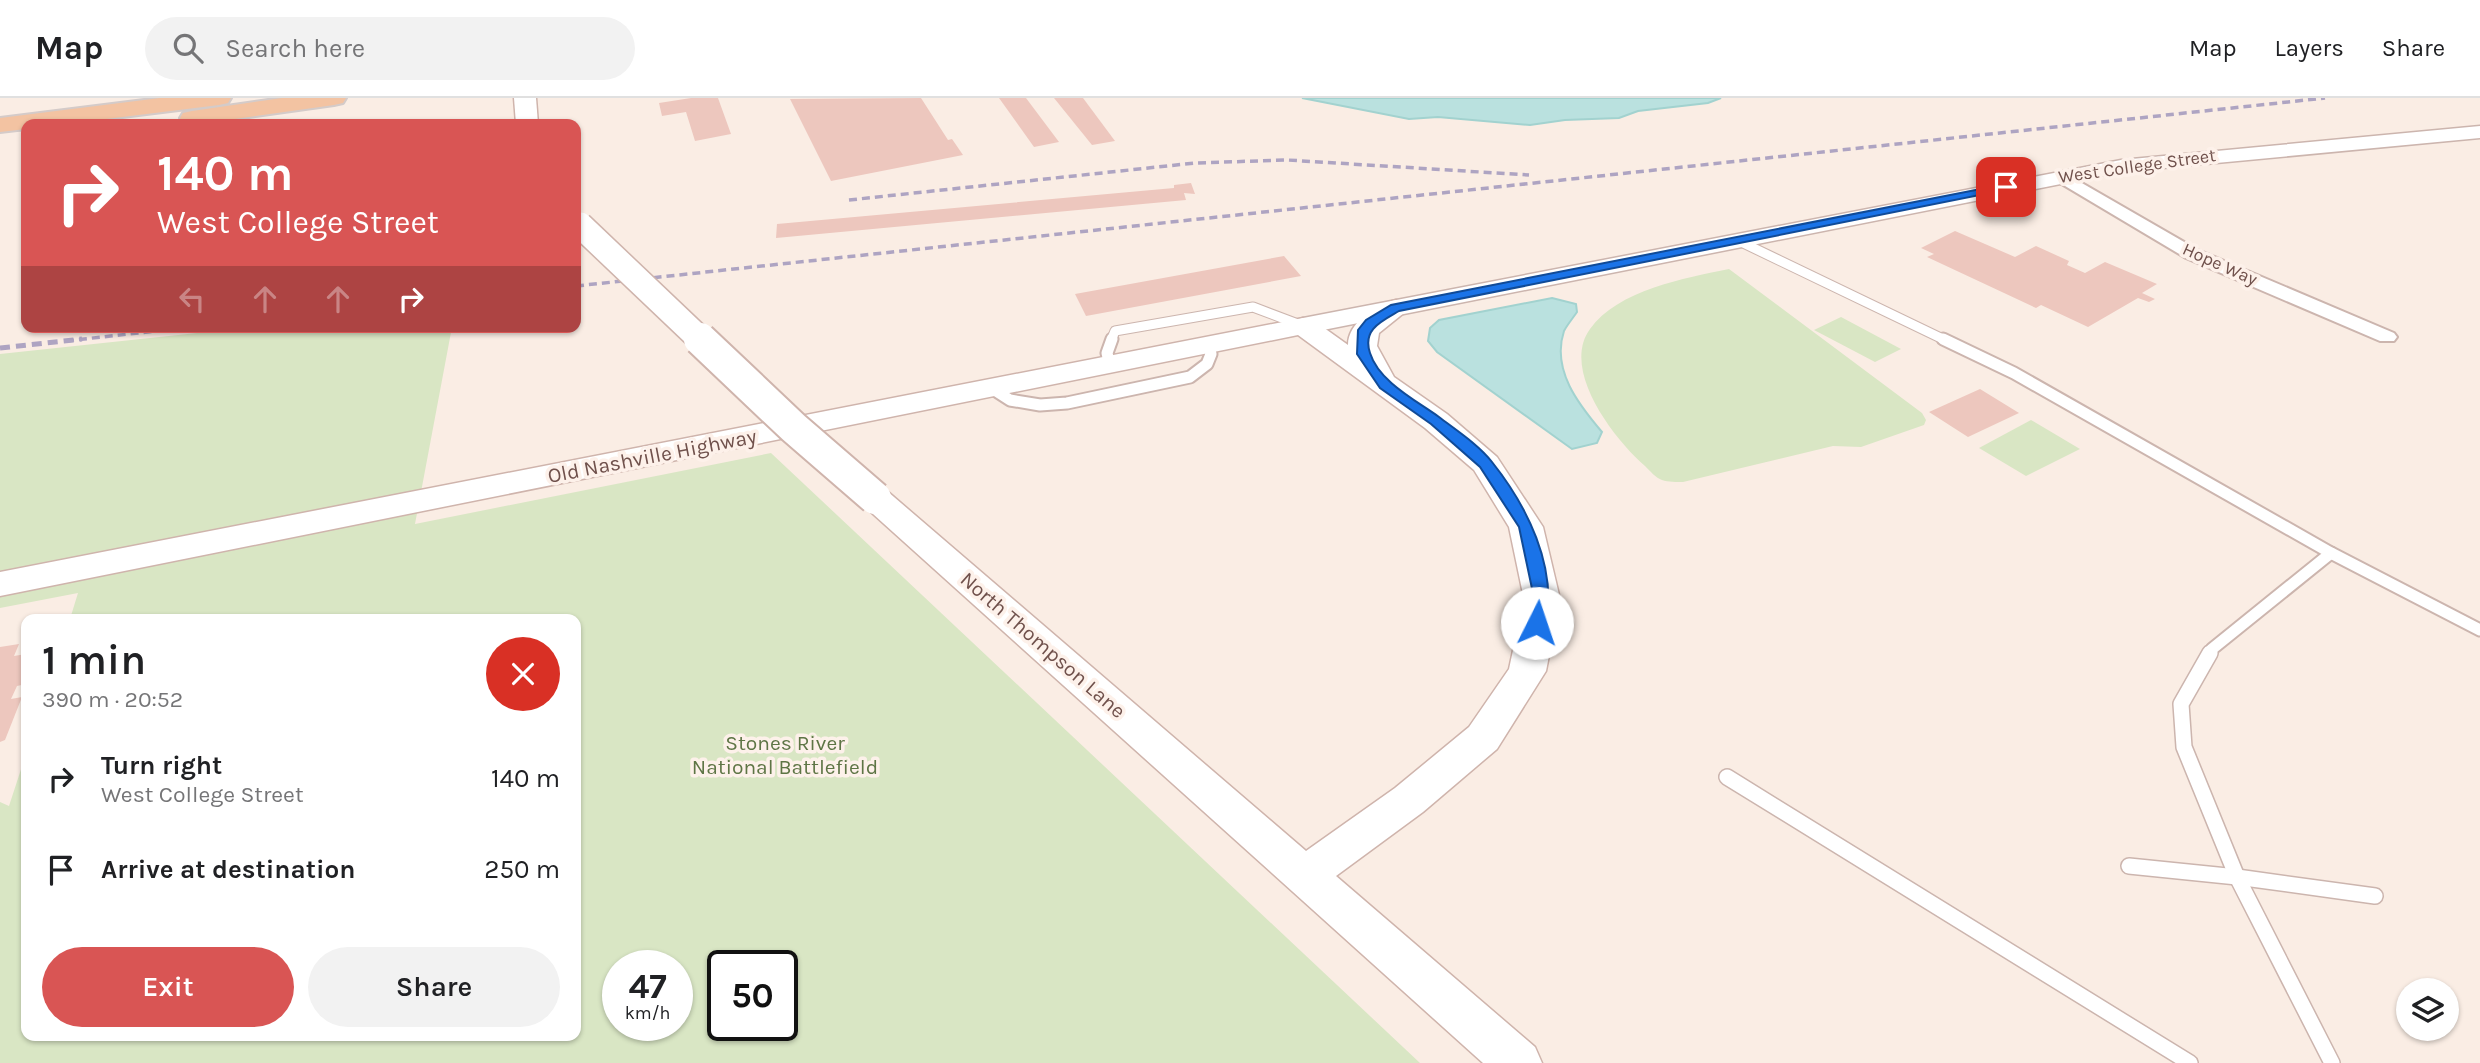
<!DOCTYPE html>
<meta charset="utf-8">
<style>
:root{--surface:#fff;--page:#f2f2f2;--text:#202124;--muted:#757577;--line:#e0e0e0;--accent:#d95554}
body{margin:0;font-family:Karla,sans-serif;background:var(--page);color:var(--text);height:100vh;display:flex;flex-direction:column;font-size:26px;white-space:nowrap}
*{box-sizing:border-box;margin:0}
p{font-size:23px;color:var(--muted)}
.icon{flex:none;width:38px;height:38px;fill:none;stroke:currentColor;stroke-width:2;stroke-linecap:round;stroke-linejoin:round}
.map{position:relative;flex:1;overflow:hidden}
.side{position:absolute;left:21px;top:516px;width:560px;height:427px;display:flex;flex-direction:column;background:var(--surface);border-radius:14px;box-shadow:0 2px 5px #0004}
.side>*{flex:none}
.banner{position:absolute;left:21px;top:21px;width:560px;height:214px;border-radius:14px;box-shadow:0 2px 5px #0004;background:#d95554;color:#fff;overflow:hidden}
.controls{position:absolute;left:2396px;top:880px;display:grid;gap:14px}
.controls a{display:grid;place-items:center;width:63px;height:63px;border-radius:50%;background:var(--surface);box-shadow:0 2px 5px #0004;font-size:35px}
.speed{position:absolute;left:602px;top:852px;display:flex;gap:14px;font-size:35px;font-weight:700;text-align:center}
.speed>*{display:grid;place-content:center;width:91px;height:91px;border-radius:50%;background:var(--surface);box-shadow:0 2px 5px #0004;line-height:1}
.speed small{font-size:18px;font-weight:400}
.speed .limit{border:4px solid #111;border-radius:10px;background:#fff;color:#111}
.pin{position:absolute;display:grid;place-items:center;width:60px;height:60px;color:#fff;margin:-30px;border-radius:14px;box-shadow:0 4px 10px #0006}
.me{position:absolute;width:77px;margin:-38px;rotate:4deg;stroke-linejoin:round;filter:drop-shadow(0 0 5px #0008)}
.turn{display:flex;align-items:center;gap:24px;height:147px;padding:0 21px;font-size:32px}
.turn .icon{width:91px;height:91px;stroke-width:2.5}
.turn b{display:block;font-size:49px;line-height:60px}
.lanes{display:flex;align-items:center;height:66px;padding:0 21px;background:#0003;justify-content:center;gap:35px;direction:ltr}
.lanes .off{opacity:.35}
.round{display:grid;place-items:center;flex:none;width:74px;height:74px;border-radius:37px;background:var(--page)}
.headline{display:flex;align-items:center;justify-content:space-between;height:119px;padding:0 21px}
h1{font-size:42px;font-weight:600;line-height:52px}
.cta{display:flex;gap:14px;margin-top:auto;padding:14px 21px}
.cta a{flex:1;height:80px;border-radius:42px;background:var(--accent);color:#fff;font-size:28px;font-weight:600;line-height:80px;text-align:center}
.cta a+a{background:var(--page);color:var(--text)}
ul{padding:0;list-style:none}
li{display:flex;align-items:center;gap:21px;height:91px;padding:0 21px}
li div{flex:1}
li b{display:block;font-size:26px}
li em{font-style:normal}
header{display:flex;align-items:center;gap:42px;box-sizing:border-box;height:98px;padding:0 35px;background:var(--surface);border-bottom:2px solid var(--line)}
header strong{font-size:33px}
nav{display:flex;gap:38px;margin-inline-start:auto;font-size:24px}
.search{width:490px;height:63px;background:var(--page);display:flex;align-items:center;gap:18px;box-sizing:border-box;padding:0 24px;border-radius:38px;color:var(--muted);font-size:26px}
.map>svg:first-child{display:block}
.green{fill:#d9e6c4;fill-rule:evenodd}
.water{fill:#bae1df;stroke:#a2d2cf;stroke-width:2}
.building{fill:#edc7be}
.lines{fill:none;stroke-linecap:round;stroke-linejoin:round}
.service-far2-casing{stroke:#ccb5ae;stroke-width:11}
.service-far1-casing{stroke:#ccb5ae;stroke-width:15}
.service-casing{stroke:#ccb5ae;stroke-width:18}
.minor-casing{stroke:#ccb5ae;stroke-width:4}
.tertiary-casing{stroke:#ccb5ae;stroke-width:3}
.secondary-casing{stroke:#cfb4ac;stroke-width:3}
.primary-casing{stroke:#d4cbc9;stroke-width:4}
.service-far2{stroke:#fff;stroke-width:9}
.service-far1{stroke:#fff;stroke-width:11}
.service{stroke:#fff;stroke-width:15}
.minor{fill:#fff;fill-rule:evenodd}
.tertiary{fill:#fff;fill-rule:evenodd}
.secondary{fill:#fff;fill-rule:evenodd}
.primary{fill:#f3c3a2;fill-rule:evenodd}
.rail-far1{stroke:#aea4c2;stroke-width:3.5;stroke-dasharray:8 5;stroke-linecap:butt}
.rail{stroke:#aea4c2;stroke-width:5;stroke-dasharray:10 6;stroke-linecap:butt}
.secondary-bridge-far1-casing{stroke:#cfb4ac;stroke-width:28;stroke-linecap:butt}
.secondary-bridge-casing{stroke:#cfb4ac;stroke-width:36;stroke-linecap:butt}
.secondary-bridge-far1{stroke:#fff;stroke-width:25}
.secondary-bridge{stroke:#fff;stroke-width:32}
.route{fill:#1a73e8;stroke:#114b97;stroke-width:2}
.labels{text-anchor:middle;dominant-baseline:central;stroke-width:7;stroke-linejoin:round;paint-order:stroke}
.far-street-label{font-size:18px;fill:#70514c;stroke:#fdf1ea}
.street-label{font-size:21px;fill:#70514c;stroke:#fdf1ea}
.park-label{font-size:21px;fill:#5e7545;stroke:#fdf1ea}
</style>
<header>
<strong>Map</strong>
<div class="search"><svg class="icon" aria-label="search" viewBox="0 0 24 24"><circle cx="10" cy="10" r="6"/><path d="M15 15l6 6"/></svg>Search here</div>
<nav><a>Map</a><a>Layers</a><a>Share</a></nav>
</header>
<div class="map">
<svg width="2480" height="965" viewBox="0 0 2480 965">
<rect width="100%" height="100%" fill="#faede4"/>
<!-- green -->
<g class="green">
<path d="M 1729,171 L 1922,315 L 1926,322 L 1924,327 L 1861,349 L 1833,348 L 1683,384 C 1677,384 1668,384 1662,382 C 1656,380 1650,373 1645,368 C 1615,342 1560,272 1590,231 C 1618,192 1685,180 1729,171 Z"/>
<polygon points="1841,219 1901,251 1875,264 1814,232"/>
<path d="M 253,229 L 452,229 L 415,426 L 771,355 L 1420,965 L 0,965 L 0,704 L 9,708 L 26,656 L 26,938 L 576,938 L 576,522 L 70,521 L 78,495 L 0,510 L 0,256 ZM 618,868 L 677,868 L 677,928 L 618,928 ZM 723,868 L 782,868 L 782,928 L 723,928 Z"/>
<polygon points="2031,322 2080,351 2026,378 1979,350"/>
</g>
<!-- water -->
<g class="water">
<polygon points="1302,0 1721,0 1708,5 1638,13 1619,20 1565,22 1530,27 1438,19 1409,21"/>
<path d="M 1552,200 L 1576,206 L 1577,214 C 1573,220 1567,227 1564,233 C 1551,272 1579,307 1602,334 L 1597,345 L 1572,351 L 1437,254 L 1428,243 L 1430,230 L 1439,222 Z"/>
</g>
<!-- building -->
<g class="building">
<polygon points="691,0 718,0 731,36 695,43 686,14 662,18 659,5"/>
<polygon points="921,0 948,42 952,41 963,57 831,83 790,1"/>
<polygon points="999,0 1026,0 1059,44 1034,49"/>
<polygon points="1054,0 1083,0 1115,43 1092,47"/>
<polygon points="1191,85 1195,96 1184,95 1186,102 776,140 777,126 1174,90 1174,87"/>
<polygon points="1955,133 2015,159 2036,148 2069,163 2067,167 2085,175 2105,164 2157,186 2142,195 2155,201 2149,204 2138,200 2088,229 2041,207 2036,210 1927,159 1934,156 1921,150"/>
<polygon points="1284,158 1301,178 1086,218 1075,196"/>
<polygon points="1980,291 2019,315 1968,339 1929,314"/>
<polygon points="19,546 14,558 26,556 26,586 17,588 11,601 22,599 5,642 0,644 0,549"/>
</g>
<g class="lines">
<!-- service-far2 casing -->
<g class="service-far2-casing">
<g id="service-far2">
<polyline points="1737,142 1947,243"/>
<polyline points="1111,243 1115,233 1253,209 1303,228"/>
</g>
</g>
<!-- service-far1 casing -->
<g class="service-far1-casing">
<g id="service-far1">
<polyline points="1943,241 2014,275 2331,455 2480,532"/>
<polyline points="1110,268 1107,255 1112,241"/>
<polyline points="993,291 1010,302 1040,307 1067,305 1190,279 1207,266 1211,256 1209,249"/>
<polyline points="2209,557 2212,551 2331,455"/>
</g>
</g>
<!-- service casing -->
<g class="service-casing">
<g id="service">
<polyline points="2210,555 2181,606 2184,649 2237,779 2332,965"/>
<polyline points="1727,679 2190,965"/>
<polyline points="2129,768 2237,779 2375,798"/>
</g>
</g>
<!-- minor casing -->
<g class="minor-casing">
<polygon id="minor" points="2061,73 2198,152 2394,235 2397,239 2394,243 2380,243 2186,160 2055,82 2053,78"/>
</g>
<!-- tertiary casing -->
<g class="tertiary-casing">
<polygon id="tertiary" points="2480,28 2480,40 2121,74 1303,236 1294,233 1290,228 1294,223 1303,220 2121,62"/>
</g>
<!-- secondary casing -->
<g class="secondary-casing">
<g id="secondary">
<polygon points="514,0 536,0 538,26 516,26"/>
<path d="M 1396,202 L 1406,204 L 1410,210 L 1379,235 L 1377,248 L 1394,279 L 1447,316 L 1497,359 L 1543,429 L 1560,501 L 1546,573 L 1497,651 L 1423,714 L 1336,778 L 1535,949 L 1542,965 L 1483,965 L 863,407 L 859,400 L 863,393 L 875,390 L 887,393 L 1306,753 L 1395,690 L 1469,629 L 1509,571 L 1524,501 L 1509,429 L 1474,372 L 1425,330 L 1298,237 L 0,498 L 0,474 L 1303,220 L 1313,222 L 1348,247 C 1348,224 1376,207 1396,202 Z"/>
</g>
</g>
<!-- primary casing -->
<g class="primary-casing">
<g id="primary">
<polygon points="160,0 231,0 228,5 219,7 66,26 26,26 26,31 0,34 0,20"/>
<polygon points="282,0 346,0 343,5 334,7 200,26 183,25 180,20 183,15 192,13"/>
</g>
</g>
<!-- service-far2 -->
<use href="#service-far2" class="service-far2"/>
<!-- service-far1 -->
<use href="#service-far1" class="service-far1"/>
<!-- service -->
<use href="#service" class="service"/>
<!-- minor -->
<use href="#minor" class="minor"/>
<!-- tertiary -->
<use href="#tertiary" class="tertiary"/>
<!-- secondary -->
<use href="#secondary" class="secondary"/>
<!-- primary -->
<use href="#primary" class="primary"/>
<!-- rail-far1 -->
<g class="rail-far1">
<polyline points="849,102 1195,65 1287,62 1529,77"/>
<polyline points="576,188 2325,0"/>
<polyline points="66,243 192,229"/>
</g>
<!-- rail -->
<polyline class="rail" points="0,250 82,241"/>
<!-- secondary-bridge-far1 casing -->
<g class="secondary-bridge-far1-casing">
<polyline id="secondary-bridge-far1" points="580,127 702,243"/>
</g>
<!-- secondary-bridge casing -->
<g class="secondary-bridge-casing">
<polyline id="secondary-bridge" points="700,241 794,330 875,400"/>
</g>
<!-- secondary-bridge-far1 -->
<use href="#secondary-bridge-far1" class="secondary-bridge-far1"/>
<!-- secondary-bridge -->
<use href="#secondary-bridge" class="secondary-bridge"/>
</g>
<!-- route -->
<path class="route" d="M 2006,86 L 2010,87 L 2010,91 L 1399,213 C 1382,223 1362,231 1370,255 C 1379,284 1417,303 1439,319 C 1456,332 1479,347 1492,364 C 1527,408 1557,468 1546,525 L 1537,531 L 1529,525 L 1534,500 L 1519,429 L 1480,369 L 1431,326 L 1380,290 L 1357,256 L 1358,232 L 1366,222 L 1391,207 Z"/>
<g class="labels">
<!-- far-street labels -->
<g class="far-street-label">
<text transform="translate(2137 68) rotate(-8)">West College Street</text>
<text transform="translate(2220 166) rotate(24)">Hope Way</text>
</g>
<!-- street labels -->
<g class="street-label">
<text transform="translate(652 358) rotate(-11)">Old Nashville Highway</text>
<text transform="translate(1043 547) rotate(41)">North Thompson Lane</text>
</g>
<!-- park labels -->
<g class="park-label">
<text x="785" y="645">Stones River<tspan x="785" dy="24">National Battlefield</tspan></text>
</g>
</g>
</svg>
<div class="controls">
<a><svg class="icon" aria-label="layers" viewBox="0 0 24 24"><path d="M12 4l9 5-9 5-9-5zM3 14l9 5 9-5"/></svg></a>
</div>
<div class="speed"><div>47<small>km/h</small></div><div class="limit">50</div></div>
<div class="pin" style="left:2006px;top:89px;background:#d93025"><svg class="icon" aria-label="arrive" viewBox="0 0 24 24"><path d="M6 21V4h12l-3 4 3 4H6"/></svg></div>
<svg class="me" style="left:1537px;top:525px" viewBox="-20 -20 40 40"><circle r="19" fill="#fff"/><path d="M0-13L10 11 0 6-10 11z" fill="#1a73e8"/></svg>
<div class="banner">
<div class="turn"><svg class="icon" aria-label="right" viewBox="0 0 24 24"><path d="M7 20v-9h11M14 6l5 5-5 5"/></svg><div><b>140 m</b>West College Street</div></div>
<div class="lanes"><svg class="icon off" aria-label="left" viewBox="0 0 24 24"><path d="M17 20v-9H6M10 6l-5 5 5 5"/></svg><svg class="icon off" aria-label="ahead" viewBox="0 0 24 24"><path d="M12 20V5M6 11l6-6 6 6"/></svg><svg class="icon off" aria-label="ahead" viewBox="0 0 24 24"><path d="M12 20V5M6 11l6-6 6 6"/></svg><svg class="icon" aria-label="right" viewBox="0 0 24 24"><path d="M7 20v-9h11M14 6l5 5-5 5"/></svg></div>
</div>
<section class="side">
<div class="headline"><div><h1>1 min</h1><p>390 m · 20:52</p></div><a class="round" style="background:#d93025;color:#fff"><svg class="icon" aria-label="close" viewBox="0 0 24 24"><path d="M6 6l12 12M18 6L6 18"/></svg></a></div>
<ul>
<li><svg class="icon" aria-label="right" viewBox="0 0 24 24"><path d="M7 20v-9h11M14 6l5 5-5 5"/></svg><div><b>Turn right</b><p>West College Street</p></div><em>140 m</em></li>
<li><svg class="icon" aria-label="arrive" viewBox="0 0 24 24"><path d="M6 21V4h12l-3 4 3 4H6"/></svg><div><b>Arrive at destination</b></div><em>250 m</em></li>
</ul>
<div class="cta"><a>Exit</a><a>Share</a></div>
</section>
</div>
